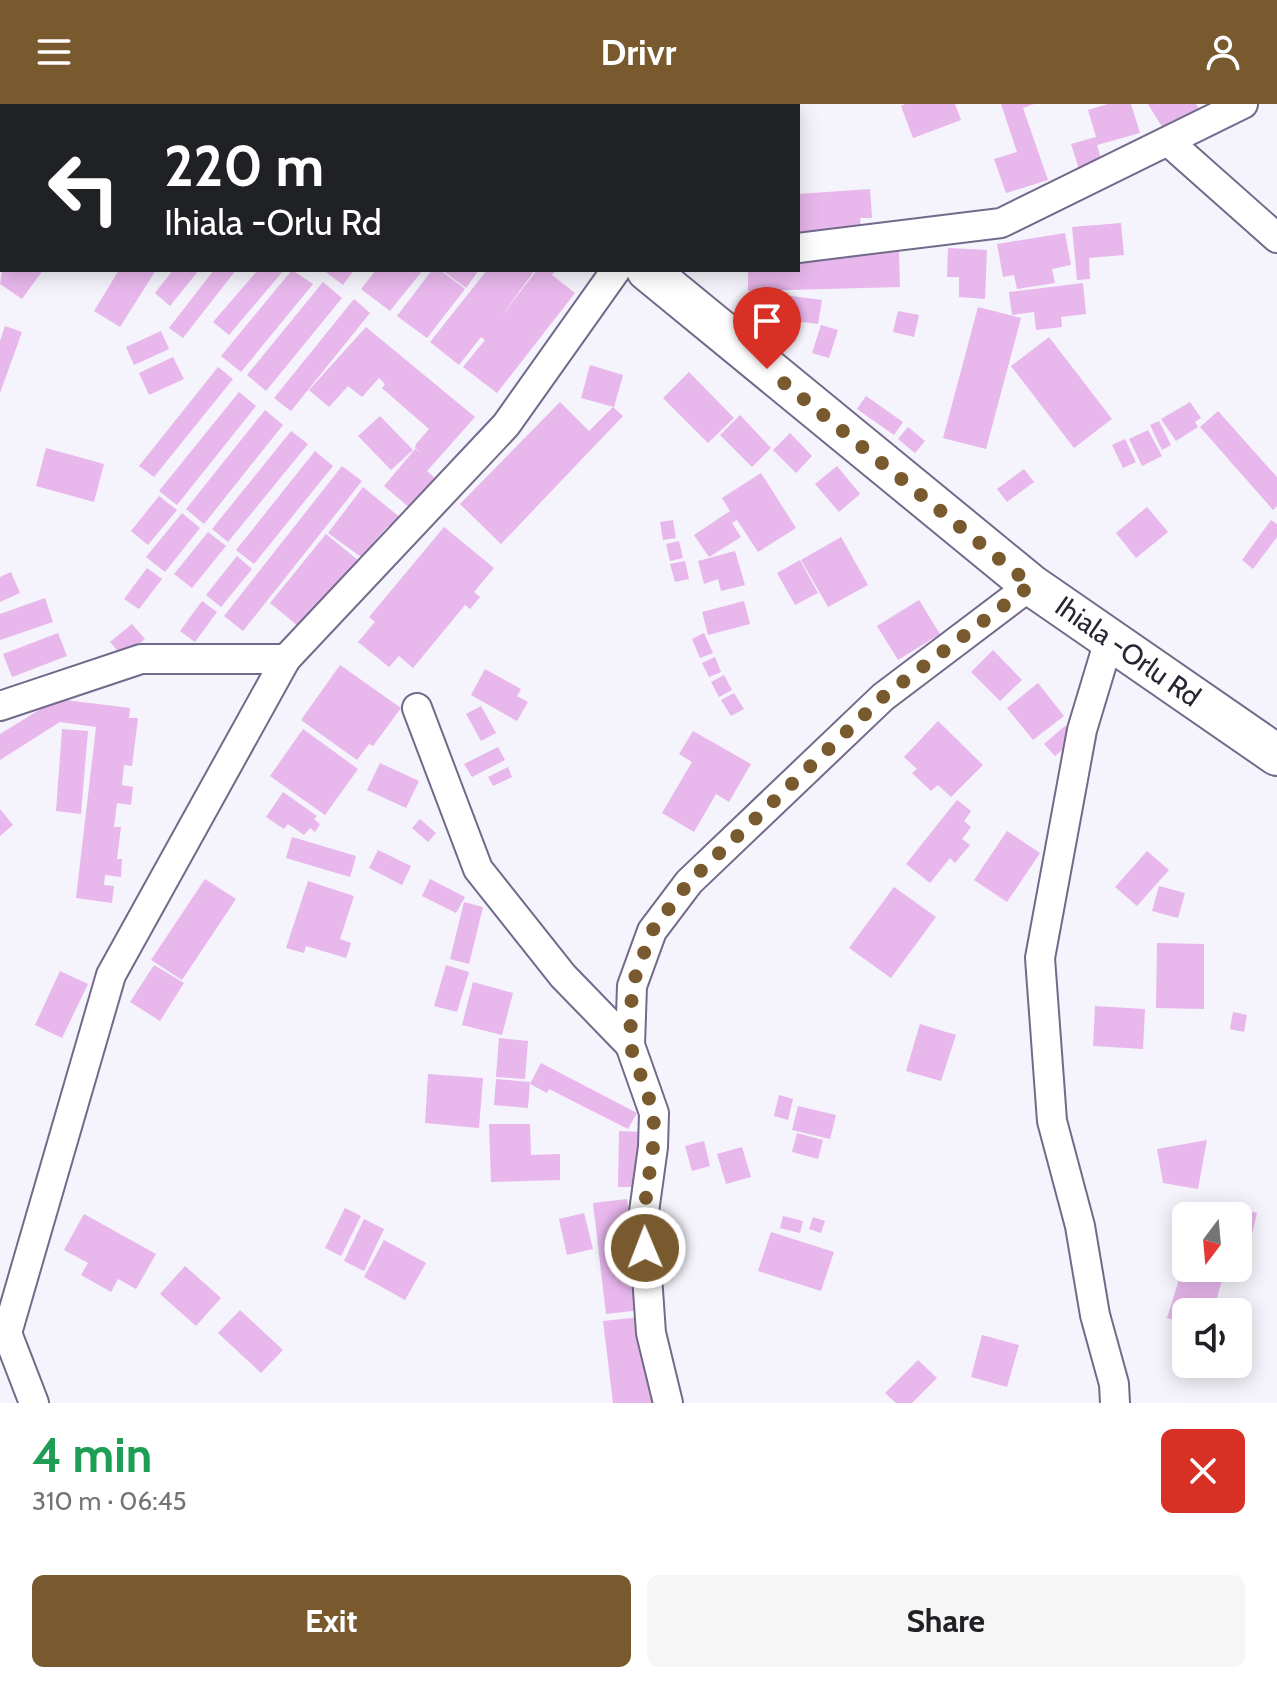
<!DOCTYPE html>
<meta charset="utf-8">
<style>
:root{--surface:#fff;--page:#f6f6f6;--text:#202124;--muted:#757577;--accent:#785a2e}
body{margin:0;font-family:Cabin,sans-serif;background:var(--page);color:var(--text);height:100vh;display:flex;flex-direction:column;font-size:30px;white-space:nowrap}
*{box-sizing:border-box;margin:0}
p{font-size:26px;color:var(--muted)}
.icon{flex:none;width:44px;height:44px;fill:none;stroke:currentColor;stroke-width:2;stroke-linecap:round;stroke-linejoin:round}
.map{position:relative;height:1299px;overflow:hidden}
.side{display:flex;flex-direction:column;background:var(--surface);flex:1}
.side>*{flex:none}
.banner{position:absolute;left:0px;top:0px;width:800px;height:168px;box-shadow:0 4px 20px #0003;background:#202124;color:#fff;overflow:hidden}
.needle{width:52px;rotate:196deg}
.fabs{position:absolute;left:1172px;top:1098px;display:grid;gap:16px}
.fabs a{display:grid;place-items:center;width:80px;height:80px;border-radius:12px;background:var(--surface);box-shadow:0 4px 20px #0003;font-size:40px}
.pin{position:absolute;display:grid;place-items:center;width:68px;height:68px;color:#fff;margin:-82px -34px;border-radius:50% 50% 50% 0;rotate:-45deg;box-shadow:0 0 8px #0007}
.pin .icon{rotate:45deg}
.me{position:absolute;width:88px;margin:-44px;rotate:359deg;stroke-linejoin:round;filter:drop-shadow(0 0 6px #0008)}
.turn{display:flex;align-items:center;gap:28px;height:168px;padding:0 32px;font-size:36px}
.turn .icon{width:104px;height:104px;stroke-width:2.5}
.turn b{display:block;font-size:56px;line-height:68px}
.round{display:grid;place-items:center;flex:none;width:84px;height:84px;border-radius:12px;background:var(--page)}
.summary{display:flex;align-items:center;justify-content:space-between;height:136px;padding:0 32px}
h1{font-size:48px;font-weight:800;line-height:60px;color:#1e9e55}
.action{display:flex;gap:16px;margin-top:auto;padding:16px 32px}
.action a{flex:1;height:92px;border-radius:12px;background:var(--accent);color:#fff;font-size:32px;font-weight:800;line-height:92px;text-align:center}
.action a+a{background:var(--page);color:var(--text)}
header{display:flex;justify-content:space-between;align-items:center;height:104px;padding:0 32px;background:var(--accent);color:#fff;font-size:36px;font-weight:800}
.map>svg:first-child{display:block}
.building{fill:#e8b7ec}
.lines{fill:none;stroke-linecap:round;stroke-linejoin:round}
.minor-casing{stroke:#726a8a;stroke-width:32}
.secondary-casing{stroke:#726a8a;stroke-width:44}
.minor{stroke:#fff;stroke-width:28}
.secondary{stroke:#fff;stroke-width:40}
.route{stroke:#785a2e;stroke-width:14;stroke-dasharray:0 25.2}
.labels{text-anchor:middle;dominant-baseline:central;stroke-width:8;stroke-linejoin:round;paint-order:stroke}
.street-label{font-size:28px;fill:#292533;stroke:#fff}
</style>
<header><svg class="icon" aria-label="menu" viewBox="0 0 24 24"><path d="M4 6h16M4 12h16M4 18h16"/></svg>Drivr<svg class="icon" aria-label="person" viewBox="0 0 24 24"><circle cx="12" cy="8" r="4"/><path d="M4 21q1-7 8-7t8 7"/></svg></header>
<div class="map">
<svg width="1277" height="1299" viewBox="0 0 1277 1299">
<rect width="100%" height="100%" fill="#f5f3fb"/>
<!-- building -->
<g class="building">
<polygon points="905,0 955,0 961,16 913,34 901,2"/>
<polygon points="1001,0 1034,0 1023,4 1048,76 1006,89 994,55 1017,48"/>
<polygon points="1108,0 1131,0 1140,29 1097,41 1102,58 1079,65 1071,40 1096,33 1088,6"/>
<polygon points="1148,0 1196,0 1199,5 1164,26"/>
<polygon points="870,85 872,114 860,114 861,124 798,128 798,90"/>
<polygon points="1121,119 1124,151 1089,154 1090,175 1077,176 1072,123"/>
<polygon points="1065,129 1071,161 1052,165 1055,179 1017,185 1014,171 1003,173 997,140"/>
<polygon points="948,144 987,146 985,195 959,193 959,173 947,173"/>
<polygon points="899,148 900,183 748,187 748,166 798,166 798,154 819,150"/>
<polygon points="2,166 43,166 22,195 0,180"/>
<polygon points="119,166 156,166 120,223 94,207"/>
<polygon points="173,166 199,166 170,202 155,189"/>
<polygon points="214,166 236,166 183,234 169,224"/>
<polygon points="258,166 284,166 229,231 213,218"/>
<polygon points="292,166 313,180 241,268 221,252"/>
<polygon points="323,166 354,166 343,181"/>
<polygon points="376,166 423,166 390,207 361,185"/>
<polygon points="432,166 440,166 465,185 427,234 397,212"/>
<polygon points="442,166 479,166 466,184"/>
<polygon points="487,166 535,166 500,214 537,166 556,166 552,171 575,189 497,289 463,263 485,236 481,233 459,261 430,238"/>
<polygon points="323,178 342,194 266,287 247,271"/>
<polygon points="1083,179 1086,210 1061,213 1062,223 1036,226 1034,208 1012,211 1009,188"/>
<polygon points="760,188 822,196 818,220 757,212"/>
<polygon points="354,195 370,209 291,307 274,294"/>
<polygon points="978,203 1021,214 986,345 943,334"/>
<polygon points="898,207 919,211 914,233 893,228"/>
<polygon points="750,210 782,228 771,247 739,230"/>
<polygon points="821,221 838,226 829,254 812,249"/>
<polygon points="5,222 22,228 0,289 0,237"/>
<polygon points="366,223 475,313 427,367 435,374 410,404 384,382 415,345 422,350 415,344 416,340 429,325 382,284 385,280 379,274 362,293 348,282 329,303 309,286"/>
<polygon points="161,227 169,245 134,261 126,243"/>
<polygon points="1049,233 1112,315 1074,344 1011,262"/>
<polygon points="173,253 184,275 149,291 139,269"/>
<polygon points="590,261 623,271 614,303 581,294"/>
<polygon points="218,263 233,275 154,373 139,362"/>
<polygon points="689,268 734,314 708,339 663,294"/>
<polygon points="239,288 256,302 177,401 159,387"/>
<polygon points="866,292 903,318 894,331 857,305"/>
<polygon points="560,298 589,327 613,303 623,312 501,440 460,400"/>
<polygon points="1190,298 1201,314 1195,318 1198,323 1176,337 1161,315"/>
<polygon points="265,306 283,321 204,420 186,405"/>
<polygon points="1218,307 1277,373 1277,402 1273,406 1200,323"/>
<polygon points="740,311 771,344 752,363 720,331"/>
<polygon points="380,312 413,346 391,366 358,332"/>
<polygon points="1159,317 1171,341 1162,346 1150,321"/>
<polygon points="908,323 925,337 915,349 898,335"/>
<polygon points="1148,326 1162,352 1142,362 1129,335"/>
<polygon points="291,327 308,340 228,438 212,425"/>
<polygon points="790,329 812,352 796,369 773,346"/>
<polygon points="1125,335 1136,358 1123,364 1112,341"/>
<polygon points="46,344 104,360 94,398 36,382"/>
<polygon points="315,347 333,362 254,460 236,446"/>
<polygon points="342,362 362,377 243,527 224,512"/>
<polygon points="837,362 860,390 839,408 815,380"/>
<polygon points="1024,365 1034,378 1007,398 997,385"/>
<polygon points="761,369 796,424 758,448 737,416 732,419 741,433 709,453 694,431 730,407 722,394"/>
<polygon points="363,383 402,415 393,426 388,422 372,440 379,445 368,458 328,429"/>
<polygon points="159,392 177,406 148,441 131,427"/>
<polygon points="1147,403 1168,428 1136,454 1116,429"/>
<polygon points="182,409 200,424 165,468 146,453"/>
<polygon points="673,416 676,434 663,436 660,418"/>
<polygon points="1271,416 1277,420 1277,433 1253,465 1242,456"/>
<polygon points="444,423 494,464 474,488 480,493 470,505 465,501 413,564 399,552 389,563 358,538 375,518 369,513"/>
<polygon points="208,428 226,442 192,484 174,470"/>
<polygon points="326,430 359,457 303,526 270,499"/>
<polygon points="841,433 868,481 828,503 801,456"/>
<polygon points="679,437 683,454 670,457 666,440"/>
<polygon points="735,447 745,481 721,487 718,475 704,480 698,457"/>
<polygon points="237,452 252,465 221,503 206,491"/>
<polygon points="800,456 818,489 795,501 777,469"/>
<polygon points="685,457 689,475 675,478 670,460"/>
<polygon points="147,464 162,475 139,505 124,495"/>
<polygon points="11,468 20,489 0,498 0,473"/>
<polygon points="45,494 53,518 0,536 0,510"/>
<polygon points="919,496 940,530 898,556 877,522"/>
<polygon points="202,497 217,508 195,538 180,527"/>
<polygon points="744,497 750,520 708,531 702,508"/>
<polygon points="132,520 145,535 123,553 110,538"/>
<polygon points="58,529 67,552 12,573 3,550"/>
<polygon points="704,529 713,549 700,554 692,535"/>
<polygon points="993,546 1022,576 1000,597 971,568"/>
<polygon points="715,553 721,568 709,573 702,559"/>
<polygon points="340,561 401,604 373,642 369,640 357,656 301,616"/>
<polygon points="485,565 521,585 517,592 528,598 517,617 471,591"/>
<polygon points="724,571 732,586 719,593 711,578"/>
<polygon points="1038,579 1064,612 1033,636 1007,604"/>
<polygon points="734,589 744,605 731,612 721,596"/>
<polygon points="57,595 130,604 129,614 138,614 132,662 124,661 122,681 133,683 131,701 117,699 114,723 121,723 117,755 122,755 121,773 105,771 104,781 114,782 112,799 76,794 96,623 60,618 0,656 0,630"/>
<polygon points="481,602 496,629 481,637 466,610"/>
<polygon points="938,617 983,661 951,693 938,681 931,687 912,669 917,665 904,653"/>
<polygon points="1065,622 1076,634 1055,652 1044,640"/>
<polygon points="62,625 88,627 81,710 56,707"/>
<polygon points="303,625 358,665 325,711 270,672"/>
<polygon points="693,627 751,660 729,698 716,690 694,728 662,709 692,658 679,650"/>
<polygon points="498,643 505,656 472,673 464,660"/>
<polygon points="380,659 419,677 406,704 367,686"/>
<polygon points="508,663 512,673 493,682 488,673"/>
<polygon points="283,688 317,712 314,715 320,720 315,728 310,724 304,731 288,720 284,725 266,713"/>
<polygon points="957,696 971,707 964,717 971,723 962,735 970,741 955,759 950,754 930,779 906,760"/>
<polygon points="0,705 13,721 0,732"/>
<polygon points="420,715 436,729 428,738 412,724"/>
<polygon points="1007,727 1040,749 1007,798 974,776"/>
<polygon points="292,733 356,752 350,773 286,754"/>
<polygon points="378,746 411,762 402,781 369,764"/>
<polygon points="1147,747 1169,766 1137,802 1115,783"/>
<polygon points="205,775 236,795 182,876 151,856"/>
<polygon points="430,775 465,793 456,809 422,792"/>
<polygon points="308,777 354,792 340,835 351,839 346,854 306,842 304,849 286,844"/>
<polygon points="1159,782 1185,789 1178,814 1152,807"/>
<polygon points="894,783 936,813 891,874 849,844"/>
<polygon points="464,798 483,803 469,860 450,855"/>
<polygon points="1157,839 1204,840 1204,905 1156,904"/>
<polygon points="154,861 184,879 160,917 130,898"/>
<polygon points="446,861 469,868 457,908 434,902"/>
<polygon points="60,867 88,880 62,934 35,921"/>
<polygon points="473,878 513,889 502,931 462,921"/>
<polygon points="1095,902 1145,905 1143,945 1093,942"/>
<polygon points="1233,908 1247,911 1244,928 1230,925"/>
<polygon points="920,920 956,931 941,977 906,967"/>
<polygon points="499,934 528,937 525,975 496,973"/>
<polygon points="541,959 637,1009 628,1025 549,985 547,989 530,980"/>
<polygon points="428,970 483,974 479,1024 425,1019"/>
<polygon points="496,975 530,978 528,1004 494,1001"/>
<polygon points="779,991 793,995 788,1016 774,1012"/>
<polygon points="798,1002 836,1011 830,1035 792,1026"/>
<polygon points="489,1020 530,1020 531,1051 560,1050 560,1076 491,1078"/>
<polygon points="619,1027 643,1028 642,1083 618,1083"/>
<polygon points="797,1029 823,1036 818,1055 792,1048"/>
<polygon points="1207,1036 1198,1085 1163,1079 1157,1045"/>
<polygon points="704,1037 710,1062 692,1067 685,1042"/>
<polygon points="742,1043 751,1073 726,1080 717,1050"/>
<polygon points="627,1095 641,1206 606,1210 593,1099"/>
<polygon points="345,1104 361,1112 341,1152 325,1144"/>
<polygon points="1246,1106 1257,1109 1248,1147 1238,1145"/>
<polygon points="584,1109 593,1145 567,1151 559,1115"/>
<polygon points="84,1110 156,1150 136,1185 118,1175 111,1188 81,1171 88,1159 64,1146"/>
<polygon points="783,1112 803,1117 800,1129 780,1124"/>
<polygon points="813,1113 825,1117 821,1129 809,1125"/>
<polygon points="364,1115 384,1125 364,1167 344,1157"/>
<polygon points="771,1128 834,1148 821,1187 758,1167"/>
<polygon points="384,1136 426,1159 405,1196 364,1173"/>
<polygon points="1186,1153 1186,1164 1224,1169 1213,1208 1186,1208 1186,1220 1167,1214"/>
<polygon points="185,1162 221,1194 196,1222 160,1190"/>
<polygon points="240,1206 283,1246 261,1269 218,1229"/>
<polygon points="641,1213 652,1299 613,1299 603,1217"/>
<polygon points="982,1231 1019,1241 1007,1283 971,1273"/>
<polygon points="918,1256 937,1274 912,1299 896,1299 885,1289"/>
</g>
<g class="lines">
<!-- minor casing -->
<g class="minor-casing">
<g id="minor">
<polyline points="542,2 544,0"/>
<polyline points="1170,39 1277,134"/>
<polyline points="798,144 1001,119 1243,0"/>
<polyline points="1110,533 1082,626 1040,854 1052,1017 1080,1122 1095,1211 1114,1280 1115,1299"/>
<polyline points="0,602 141,555 286,555"/>
<polyline points="417,604 478,765 563,872 630,941"/>
<polyline points="0,1221 7,1229 34,1299"/>
<polyline points="7,1229 111,871 286,555 506,321 616,166"/>
<polyline points="668,1299 651,1229 643,1115 653,1043 654,1009 630,941 632,882 652,827 689,778 883,593 1031,481"/>
</g>
</g>
<!-- secondary casing -->
<g class="secondary-casing">
<g id="secondary">
<polyline points="427,0 429,2"/>
<polyline points="647,166 1031,481 1277,651"/>
</g>
</g>
<!-- minor -->
<use href="#minor" class="minor"/>
<!-- secondary -->
<use href="#secondary" class="secondary"/>
</g>
<g class="lines">
<!-- route -->
<polyline class="route" points="645,1144 643,1115 653,1043 654,1009 630,941 632,882 652,827 689,778 883,593 1031,481 767,265"/>
</g>
<g class="labels">
<!-- street labels -->
<g class="street-label">
<text transform="translate(1128 547) rotate(35)">Ihiala -Orlu Rd</text>
</g>
</g>
</svg>
<div class="fabs">
<a><svg class="needle" viewBox="-14 -14 28 28"><path d="M0-13l5 13h-10z" fill="#e53935"/><path d="M0 13l5-13h-10z" fill="#757577"/></svg></a>
<a><svg class="icon" aria-label="sound" viewBox="0 0 24 24"><path d="M4 9h4l5-4v14l-5-4H4zM17 9q2 3 0 6"/></svg></a>
</div>
<div class="pin" style="left:767px;top:265px;background:#d93025"><svg class="icon" aria-label="arrive" viewBox="0 0 24 24"><path d="M6 21V4h12l-3 4 3 4H6"/></svg></div>
<svg class="me" style="left:645px;top:1144px" viewBox="-20 -20 40 40"><circle r="17" fill="#785a2e" stroke="#fff" stroke-width="3"/><path d="M0-11L8 9 0 5-8 9z" fill="#fff"/></svg>
<div class="banner">
<div class="turn"><svg class="icon" aria-label="left" viewBox="0 0 24 24"><path d="M17 20v-9H6M10 6l-5 5 5 5"/></svg><div><b>220 m</b>Ihiala -Orlu Rd</div></div>
</div>
</div>
<section class="side">
<div class="summary"><div><h1>4 min</h1><p>310 m · 06:45</p></div><a class="round" style="background:#d93025;color:#fff"><svg class="icon" aria-label="close" viewBox="0 0 24 24"><path d="M6 6l12 12M18 6L6 18"/></svg></a></div>
<div class="action"><a>Exit</a><a>Share</a></div>
</section>
